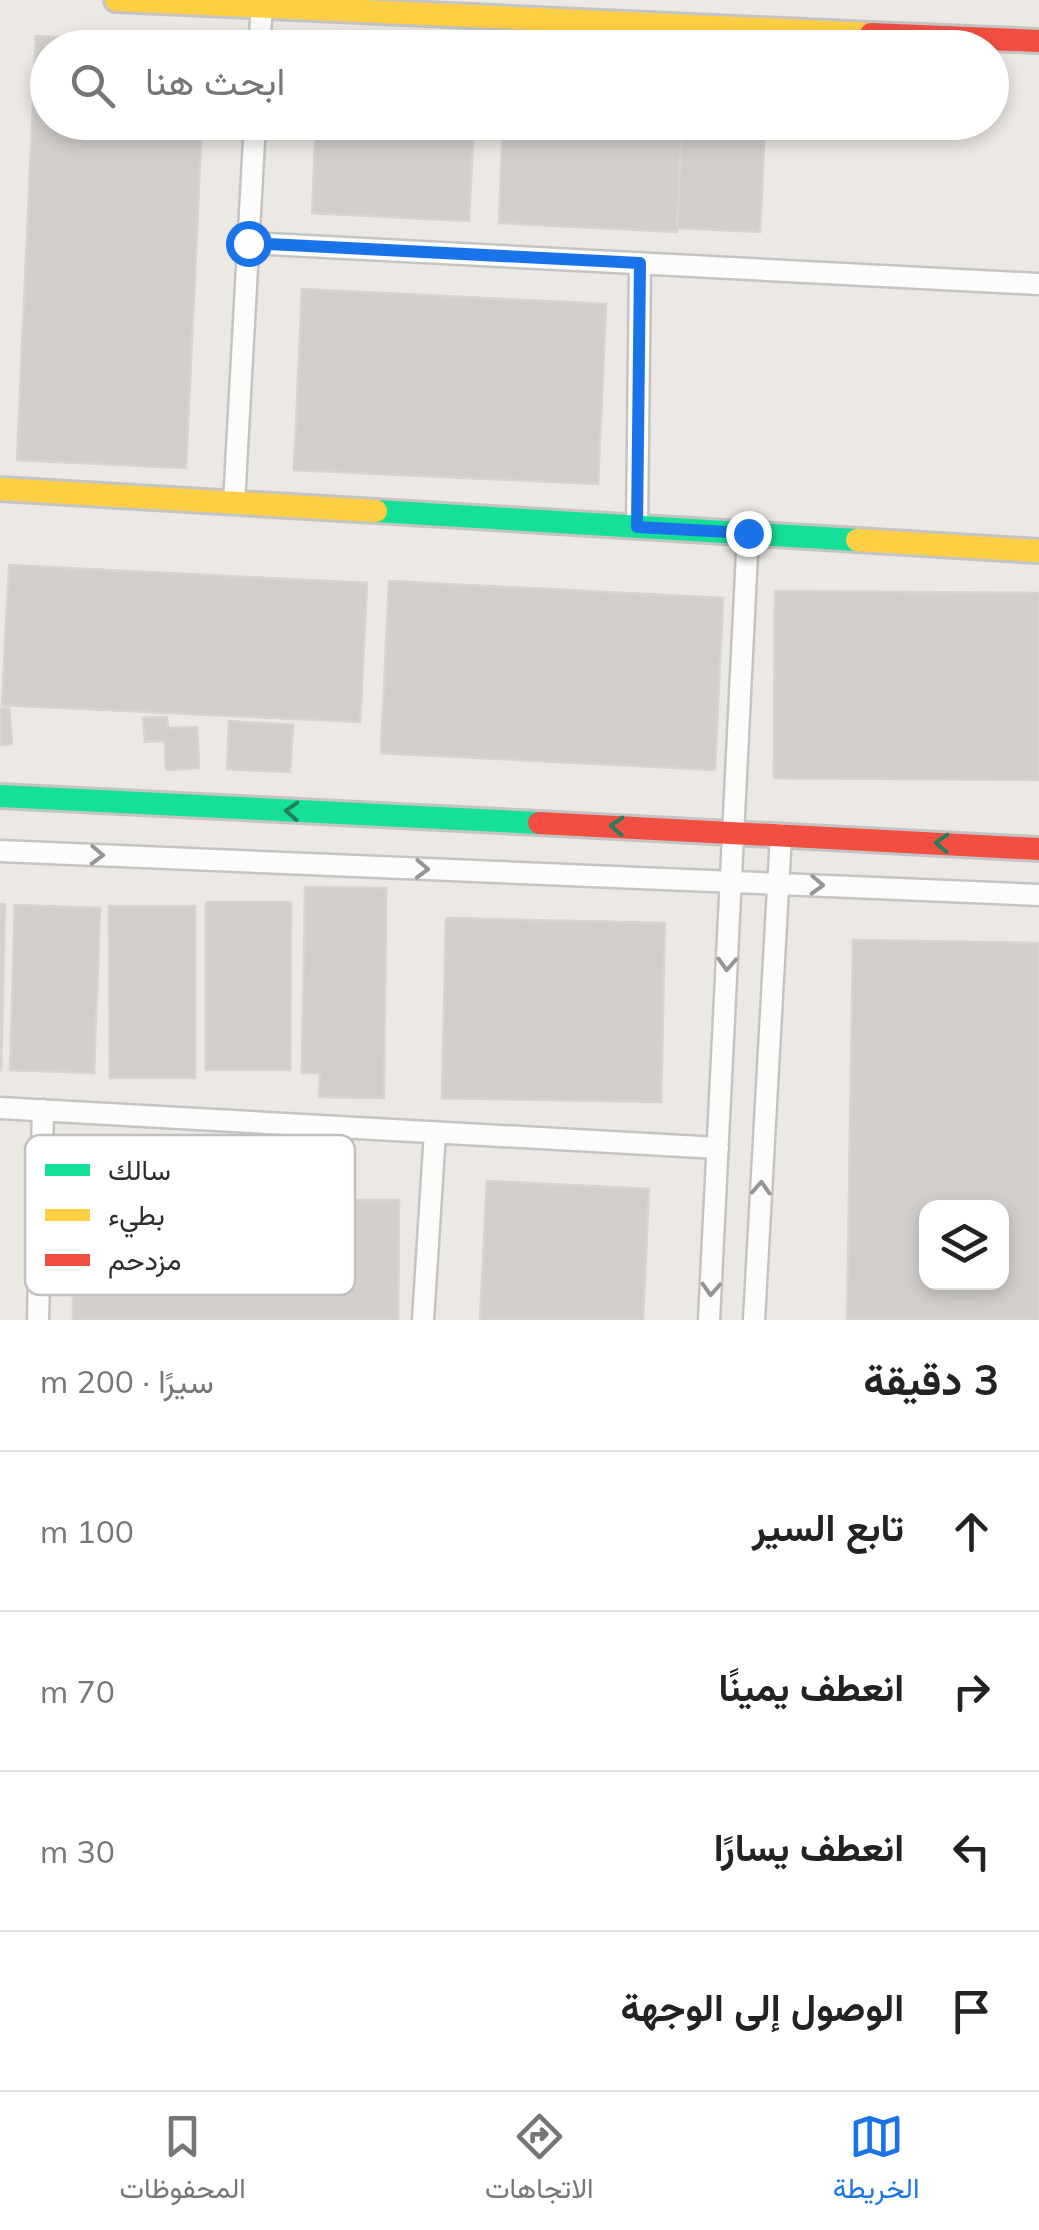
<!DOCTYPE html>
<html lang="ar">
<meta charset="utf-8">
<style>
body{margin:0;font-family:Mulish,Vazirmatn,sans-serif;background:#f2f2f2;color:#222;direction:rtl}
.controls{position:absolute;right:30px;bottom:30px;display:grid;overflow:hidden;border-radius:20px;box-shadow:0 5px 15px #0003}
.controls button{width:90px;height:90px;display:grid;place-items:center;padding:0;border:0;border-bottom:2px solid #e0e0e0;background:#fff;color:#222;font:50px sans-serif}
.stop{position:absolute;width:30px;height:30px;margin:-22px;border:8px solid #1a73e8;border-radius:50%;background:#fff}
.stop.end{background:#1a73e8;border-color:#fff;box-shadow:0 2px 10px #0008}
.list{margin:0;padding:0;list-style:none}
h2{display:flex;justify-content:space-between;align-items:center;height:130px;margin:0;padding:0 40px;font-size:42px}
h2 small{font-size:32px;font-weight:400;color:#767676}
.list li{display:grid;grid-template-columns:65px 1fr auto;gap:30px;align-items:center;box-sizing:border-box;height:160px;padding:0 40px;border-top:2px solid #e0e0e0}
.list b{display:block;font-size:38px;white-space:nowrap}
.list em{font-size:32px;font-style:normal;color:#767676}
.icon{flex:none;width:55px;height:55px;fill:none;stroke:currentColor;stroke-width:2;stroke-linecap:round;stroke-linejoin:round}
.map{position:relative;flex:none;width:1039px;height:1320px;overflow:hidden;direction:ltr}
.search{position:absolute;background:#fff;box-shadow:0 5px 15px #0003;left:30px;right:30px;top:30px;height:110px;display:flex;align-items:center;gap:25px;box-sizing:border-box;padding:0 35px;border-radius:55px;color:#767676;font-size:38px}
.sheet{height:770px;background:#fff}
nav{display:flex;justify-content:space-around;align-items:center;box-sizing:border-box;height:140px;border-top:2px solid #e0e0e0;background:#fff;font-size:28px;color:#767676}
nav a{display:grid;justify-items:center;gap:5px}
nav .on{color:#1a73e8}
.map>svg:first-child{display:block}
.building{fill:#d1cecb;stroke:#d7d4d0;stroke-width:2.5;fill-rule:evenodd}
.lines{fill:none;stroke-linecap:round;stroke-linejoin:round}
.street-casing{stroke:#c5c4c5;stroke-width:25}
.fast-casing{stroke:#c5c4c5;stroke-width:28}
.slow-casing{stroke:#c5c4c5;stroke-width:28}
.jam-casing{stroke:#c5c4c5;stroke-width:28}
.street{stroke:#fcfcfb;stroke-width:20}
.fast{stroke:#16e098;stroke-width:22}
.slow{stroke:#ffcf43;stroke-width:22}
.jam{stroke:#f24e42;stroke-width:22}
.oneway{stroke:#237e5e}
.oneway2{stroke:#959594}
.route{stroke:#1a73e8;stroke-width:12}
.key{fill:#fff;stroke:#c0c0c0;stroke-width:2.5}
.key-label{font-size:28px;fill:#2e2e2e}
</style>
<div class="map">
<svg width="1039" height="1320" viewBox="0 0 1039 1320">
<rect width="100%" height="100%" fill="#ece8e4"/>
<path class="building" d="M320,35l157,8v5h-158z
M36,36l170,8 -158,4v74h154l-16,346 -169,-8z
M316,122h158l-5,99 -157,-8z
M503,122h179l-5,110 -178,-9z
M682,122h83l-5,110 -83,-4z
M302,289l304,15 -8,180 -304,-14z
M9,565l358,18 -7,139 -358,-17z
M389,581l334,17 -8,172 -334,-17z
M775,591l264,2v187l-265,-2z
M9,708l3,36 -12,1v-36z
M167,717l1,11 29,-1 2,41 -33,2 -1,-29 -20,1 -2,-24z
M229,721l64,4 -3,47 -63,-3z
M305,887l81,1 -2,210 -65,-1 1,-24h-18z
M206,902h85l-1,168h-84z
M0,904h5l-4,166h-1z
M15,905l85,3 -6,165 -84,-3z
M109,906h86v172h-85z
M446,918l219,5 -4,179 -219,-4z
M853,940l186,3v377h-192zM926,1208h76v74h-76z
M73,1142h144v64h112v-6h70l-1,120h-325z
M487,1181l162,8 -6,131h-163z"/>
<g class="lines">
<g class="street-casing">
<path id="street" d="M259,48l3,-42
M248,243l791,41
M234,503l21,-381
M637,527l3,-264
M0,851l1039,44
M0,1108l718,40
M38,1320l5,-210
M423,1320l12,-188
M709,1320l39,-787
M754,1320l27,-486"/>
</g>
<g class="fast-casing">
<path id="fast" d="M376,511l481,29
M0,796l539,27"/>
</g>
<g class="slow-casing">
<path id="slow" d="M116,0l755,34
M0,489l376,22
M857,540l182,11"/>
</g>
<g class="jam-casing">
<path id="jam" d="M871,34l168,7
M539,823l500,26"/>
</g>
<use href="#street" class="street"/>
<use href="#fast" class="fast"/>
<use href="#slow" class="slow"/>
<use href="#jam" class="jam"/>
</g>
<defs><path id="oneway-chevron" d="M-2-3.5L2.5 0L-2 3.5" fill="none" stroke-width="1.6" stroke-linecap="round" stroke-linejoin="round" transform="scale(2.5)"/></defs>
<g class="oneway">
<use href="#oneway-chevron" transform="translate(292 811) rotate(-177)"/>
<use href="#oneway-chevron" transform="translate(617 826) rotate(-177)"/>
<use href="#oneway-chevron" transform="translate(942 843) rotate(-177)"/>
</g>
<g class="oneway2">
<use href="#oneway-chevron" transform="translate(97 855) rotate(2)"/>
<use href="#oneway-chevron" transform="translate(422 869) rotate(2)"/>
<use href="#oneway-chevron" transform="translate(817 885) rotate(2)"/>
<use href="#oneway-chevron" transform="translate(727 964) rotate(93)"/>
<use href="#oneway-chevron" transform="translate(761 1188) rotate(-87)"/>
<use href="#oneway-chevron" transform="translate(711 1289) rotate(93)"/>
</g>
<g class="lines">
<path class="route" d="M248,243l392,20 -3,264 111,6"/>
</g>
<rect x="25" y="1135" width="330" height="160" rx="15" class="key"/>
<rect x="45" y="1164" width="45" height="12" fill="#16e098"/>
<rect x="45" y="1209" width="45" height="12" fill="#ffcf43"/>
<rect x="45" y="1254" width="45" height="12" fill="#f24e42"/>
<g class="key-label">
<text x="108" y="1180">سالك</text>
<text x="108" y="1225">بطيء</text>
<text x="108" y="1270">مزدحم</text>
</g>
</svg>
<div class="controls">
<button><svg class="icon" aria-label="layers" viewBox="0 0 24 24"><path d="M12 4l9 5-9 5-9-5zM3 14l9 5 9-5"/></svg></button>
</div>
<div class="stop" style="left:248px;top:243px"></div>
<div class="stop end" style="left:748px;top:533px"></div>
<div class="search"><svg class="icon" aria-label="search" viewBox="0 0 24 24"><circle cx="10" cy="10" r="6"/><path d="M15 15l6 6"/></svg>ابحث هنا</div>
</div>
<section class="sheet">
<h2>3 دقيقة<small>سيرًا · 200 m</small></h2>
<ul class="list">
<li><svg class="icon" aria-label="ahead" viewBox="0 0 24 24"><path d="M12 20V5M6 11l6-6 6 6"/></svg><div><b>تابع السير</b></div><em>100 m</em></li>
<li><svg class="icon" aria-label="right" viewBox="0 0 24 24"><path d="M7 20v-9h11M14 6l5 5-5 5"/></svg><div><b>انعطف يمينًا</b></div><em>70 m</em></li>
<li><svg class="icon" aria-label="left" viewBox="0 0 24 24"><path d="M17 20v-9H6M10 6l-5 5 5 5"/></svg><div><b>انعطف يسارًا</b></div><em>30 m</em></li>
<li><svg class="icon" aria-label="arrive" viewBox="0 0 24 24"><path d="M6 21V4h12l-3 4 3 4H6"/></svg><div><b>الوصول إلى الوجهة</b></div></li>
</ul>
</section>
<nav>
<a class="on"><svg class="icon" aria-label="map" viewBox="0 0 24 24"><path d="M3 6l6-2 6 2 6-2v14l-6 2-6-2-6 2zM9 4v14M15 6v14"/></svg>الخريطة</a>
<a><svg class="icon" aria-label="directions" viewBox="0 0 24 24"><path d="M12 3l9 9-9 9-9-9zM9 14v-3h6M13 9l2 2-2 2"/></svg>الاتجاهات</a>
<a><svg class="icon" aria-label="saved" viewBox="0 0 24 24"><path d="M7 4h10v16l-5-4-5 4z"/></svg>المحفوظات</a>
</nav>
